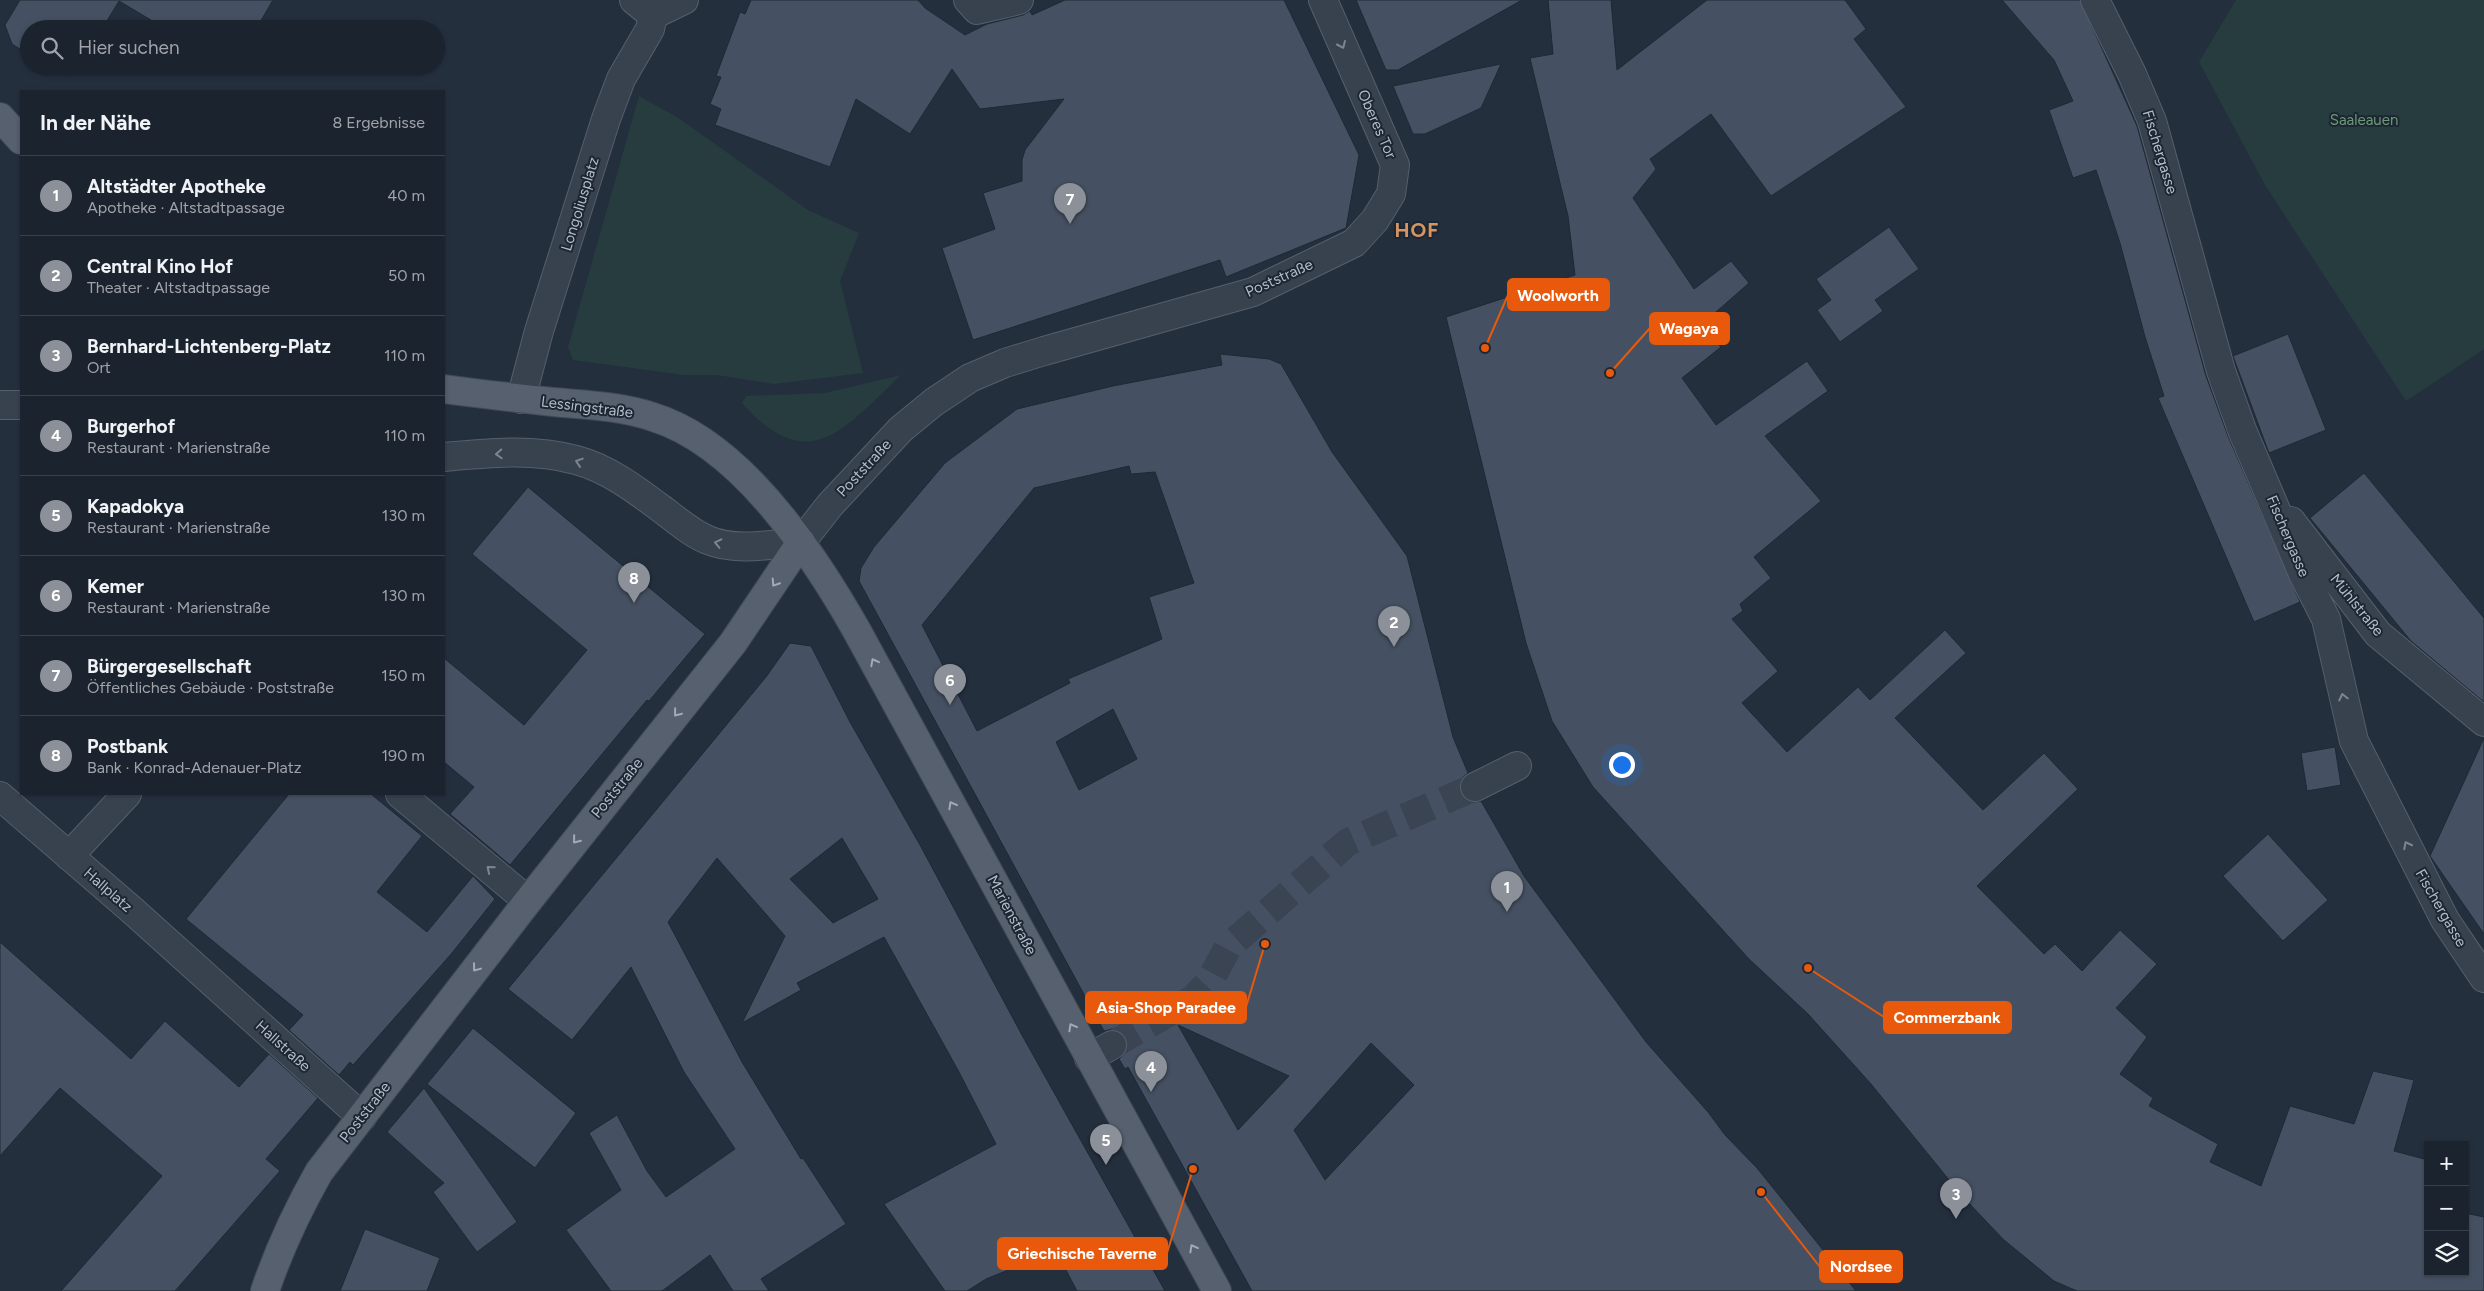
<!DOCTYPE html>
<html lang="de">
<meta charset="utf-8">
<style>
body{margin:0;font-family:Figtree,sans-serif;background:#242b36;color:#f1f3f6}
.controls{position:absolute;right:15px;bottom:15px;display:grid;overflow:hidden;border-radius:0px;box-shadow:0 1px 4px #0004}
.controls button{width:45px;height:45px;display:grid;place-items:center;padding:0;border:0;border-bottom:1px solid #39404a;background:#1b232e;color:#f1f3f6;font:25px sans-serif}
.you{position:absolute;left:1621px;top:764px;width:18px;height:18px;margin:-12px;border:4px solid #fff;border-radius:50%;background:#1a73e8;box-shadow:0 0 0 8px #1a73e833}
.badge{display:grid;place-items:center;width:32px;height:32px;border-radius:50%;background:#8c9099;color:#fff;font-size:16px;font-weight:700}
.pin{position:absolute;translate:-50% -41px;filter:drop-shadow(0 1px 2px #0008)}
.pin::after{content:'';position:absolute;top:26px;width:18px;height:15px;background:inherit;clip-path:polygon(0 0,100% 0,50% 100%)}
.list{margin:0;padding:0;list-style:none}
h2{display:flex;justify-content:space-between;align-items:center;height:65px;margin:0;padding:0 20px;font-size:21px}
h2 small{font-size:16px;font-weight:400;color:#a0a4aa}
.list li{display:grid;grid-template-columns:32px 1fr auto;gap:15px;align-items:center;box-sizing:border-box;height:80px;padding:0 20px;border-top:1px solid #39404a}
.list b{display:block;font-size:19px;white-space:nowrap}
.list p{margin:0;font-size:16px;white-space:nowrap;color:#a0a4aa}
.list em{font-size:16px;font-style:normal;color:#a0a4aa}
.icon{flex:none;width:28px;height:28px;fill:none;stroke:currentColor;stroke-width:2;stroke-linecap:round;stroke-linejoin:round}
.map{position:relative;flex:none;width:2484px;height:1291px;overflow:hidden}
.search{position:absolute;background:#1b232e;box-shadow:0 1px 4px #0004;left:20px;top:20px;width:425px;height:55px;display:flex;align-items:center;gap:12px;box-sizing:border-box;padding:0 18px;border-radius:28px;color:#a0a4aa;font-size:19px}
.panel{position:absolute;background:#1b232e;box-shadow:0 1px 4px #0004;left:20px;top:90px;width:425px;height:705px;border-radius:0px}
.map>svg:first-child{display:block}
.green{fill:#263c3f}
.building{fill:#455162;stroke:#1f2835;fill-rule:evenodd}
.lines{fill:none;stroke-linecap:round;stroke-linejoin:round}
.pedestrian-tunnel{stroke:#3a4453;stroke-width:28;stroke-dasharray:28 14;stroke-linecap:butt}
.pedestrian-casing{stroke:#565f6c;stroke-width:30}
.minor-casing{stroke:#565f6c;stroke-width:30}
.tertiary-casing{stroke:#565f6c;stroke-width:30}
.primary-casing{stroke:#414a57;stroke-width:30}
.pedestrian{stroke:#38414e;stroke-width:28}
.minor{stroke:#38414e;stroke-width:28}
.tertiary{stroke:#38414e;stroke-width:28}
.primary{stroke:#56606e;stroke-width:28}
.oneway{stroke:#7c8592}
.oneway2{stroke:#a1aab7}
.labels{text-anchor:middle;stroke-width:4;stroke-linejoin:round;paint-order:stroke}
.park-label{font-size:15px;fill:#6b9a76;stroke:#1d2633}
.street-label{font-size:15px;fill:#b4bcc9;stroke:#1d2633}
.district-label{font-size:20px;font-weight:bold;letter-spacing:1px;fill:#d59563;stroke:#1d2633}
.leader{fill:none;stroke:#e8590c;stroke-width:2}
.callout-dot{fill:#e8590c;stroke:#1d2633;stroke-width:2}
.callout{fill:#e8590c;stroke:#e8590c;stroke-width:2}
.callout-label{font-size:16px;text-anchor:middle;font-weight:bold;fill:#fff}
</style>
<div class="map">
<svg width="2484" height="1291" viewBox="0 0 2484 1291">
<rect width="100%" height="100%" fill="#242f3e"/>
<path class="green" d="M2236,0h248v349l-78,52 -141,-216 -66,-123z
M639,96l38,21 131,93 51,23 -19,48 23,92 -89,11 -57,-9h-33l-111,-15 -5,-13z
M901,375c-56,53 -92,104 -159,28l4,-7 79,-3z"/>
<path class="building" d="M20,0h253l-17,29h-90l-47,-28 -17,28h-73v26l-17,-11 -7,-19z
M751,0h167l7,8 40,27 22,-11 36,-9 7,-4 2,4 33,-15h219l75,155 -13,73 -120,49 -6,-17 -247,80 -31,-92 53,-19 -12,-36 39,-12v-21l3,-10 39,-51 -84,10 -28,-40 -42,65 -54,-35 -26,68 -115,-42 6,-16 -11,-5 11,-27 -5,-1 24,-64 5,2z
M1356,0h166l-124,70h-12z
M1548,0h63l6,70 90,-70h138l21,29 -12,10 52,68 -135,89 -60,-82 -61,45 6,10 -23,29 61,91 37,-28 18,22 -49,43 21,21 -39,31 34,47 91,-64 21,30 -63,45 56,65 -67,56 17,21 -31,26 3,7 -11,8 46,52 -36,32 45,49 71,-65 12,13 75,-70 21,23 -71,65 88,92 61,-57 34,36 -101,97 67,68 11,-10 27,27 38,-41 37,34 -41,44 31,29 -27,37 33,24 -4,8 69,38 -8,18 51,24 29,-80 64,18 19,-53 41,9 -20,71 34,9v112h37v-59l19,4v74h-407l-23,-10 -50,-41 -41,-43 -92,-113 -63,-70 -59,-55 -156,-172 -41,-66 -26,-78 -80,-326 129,-42 -7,-59 -38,-158 23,-4z
M2002,0h78l57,126 69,250 22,60 72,166 -46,20 -96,-224 6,-2 -19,-59 -25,-94 -24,-73 -23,8 -24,-68 24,-9 -19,-41z
M1501,64l-20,44 -56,26h-12l-20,-48z
M48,66h31l-6,9h-11z
M1889,227l30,42 -44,31 8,11 -43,31 -23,-32 14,-10 -15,-21z
M2288,334l38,96 -57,23 -36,-97z
M1220,354l49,5 12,5 51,88 75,104 46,181 15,36 -6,5 -2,8 1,8 6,6 7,2 7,-1 43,75 122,166 62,70 17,23 32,33 99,123h-604l-124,-224 -3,2 -6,-10 7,-7 2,-7 -2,-7 -7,-7 -7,-2 -8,2 -245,-450 2,-13 13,-21 71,-84 72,-54 96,-23 109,-21zM1129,466l2,8 24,-2 39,111 -45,14 13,42 -94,40 2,4 -93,48 -55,-106 112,-137zM1113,709l24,50 -58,31 -23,-48zM1178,1025l111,51 -51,54zM1371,1043l43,42 -89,95 -31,-50z
M2364,473l120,145v84l-73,-61 -101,-123z
M528,487l177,147 -56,67 -2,-1 -137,165 -60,-51 24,-27 -30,-25v-104l80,67 63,-75 -115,-96z
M790,643l21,3 39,76 70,123 103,192 142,254h-88l-21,-40 -70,28 -19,12h-22l-61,-87 112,-60 -37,-72 -75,-135 -87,46 4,7 -59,33 43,-87 -68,-78 -49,64 74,140 59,97 2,-1 43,66 -85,55 8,12h-36l-23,-36 -48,36h-51l-45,-61 55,-40 -32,-57 28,-18 30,56 19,26 69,-48 -51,-77 -53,-105 -59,73 -64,-51 258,-312zM842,838l36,61 -45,24 -43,-44z
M2484,738v196l-54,-78z
M2335,747l6,38 -34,6 -6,-38z
M289,794h82l51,42 -45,56 50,40 46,-56 22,23 -43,54 -99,112 -3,-3 -11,13 -50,-45 14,-15 -117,-96z
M2268,834l60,66 -45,41 -60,-65z
M0,942l131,117 34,-38 74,66 30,-33 49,44 -52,61 14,12 -105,120h-114l101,-115 -102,-88 -60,68z
M473,1028l103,85 -41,55 -108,-84z
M424,1088l93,134 -40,30 -44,-60 11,-9 -57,-51z
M365,1229l75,29 -13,33h-87z"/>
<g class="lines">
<path class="pedestrian-tunnel" d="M1112,1045l81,-46 17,-18 18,-34 120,-105 127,-55"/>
<g class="pedestrian-casing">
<path id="pedestrian" d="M968,0l9,10 42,-10
M651,16l33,-16
M1475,787l42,-21
M1089,1058l23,-13"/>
</g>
<g class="minor-casing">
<path id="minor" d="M2095,0l37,74 20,47 69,250 21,59 61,144 23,45 28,122 91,179 39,58
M521,399l18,-68 67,-212 15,-40 29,-50 2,-9 -2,-7 -16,-13
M2291,521l87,113 106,88
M801,542l29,-37 71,-76 33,-27 36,-24 35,-15 39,-12 209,-59 101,-49 21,-23 16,-26 4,-29 -72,-165
M400,794l128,107
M0,796l133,115 229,206
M69,856l58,-62"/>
</g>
<g class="tertiary-casing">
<path id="tertiary" d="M0,405h21
M444,457c43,-4 89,-9 132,3 34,9 63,32 91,53 13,10 26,21 41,27 28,12 64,4 93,2"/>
</g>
<g class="primary-casing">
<path id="primary" d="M0,117l21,23
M444,389c36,5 72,9 109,13 33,3 68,4 100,15 88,27 161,138 204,214l360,660
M265,1291c14,-42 32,-80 54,-119l209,-271 205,-258 68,-101"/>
</g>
<use href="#pedestrian" class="pedestrian"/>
<use href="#minor" class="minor"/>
<use href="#tertiary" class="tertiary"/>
<use href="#primary" class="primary"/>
</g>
<defs><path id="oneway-chevron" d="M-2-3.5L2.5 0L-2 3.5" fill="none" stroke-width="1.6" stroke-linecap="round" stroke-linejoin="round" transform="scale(1.25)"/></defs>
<g class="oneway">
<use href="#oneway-chevron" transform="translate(1342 45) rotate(66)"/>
<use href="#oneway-chevron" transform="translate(499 454) rotate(177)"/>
<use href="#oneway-chevron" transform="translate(579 462) rotate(-162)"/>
<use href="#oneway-chevron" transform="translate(718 543) rotate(-167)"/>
<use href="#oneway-chevron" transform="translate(2343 697) rotate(-103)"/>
<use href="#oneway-chevron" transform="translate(2407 845) rotate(-117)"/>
<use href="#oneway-chevron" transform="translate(490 869) rotate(-140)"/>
</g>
<g class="oneway2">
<use href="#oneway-chevron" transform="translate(775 583) rotate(123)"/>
<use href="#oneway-chevron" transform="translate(874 662) rotate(-118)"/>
<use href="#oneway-chevron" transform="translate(677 713) rotate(129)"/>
<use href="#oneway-chevron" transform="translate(952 805) rotate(-119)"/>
<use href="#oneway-chevron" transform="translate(576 840) rotate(129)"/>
<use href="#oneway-chevron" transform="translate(476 968) rotate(127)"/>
<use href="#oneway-chevron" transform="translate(1072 1027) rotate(-119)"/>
<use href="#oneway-chevron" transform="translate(1193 1248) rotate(-119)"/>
</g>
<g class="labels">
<g class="park-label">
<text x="2364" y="125">Saaleauen</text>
</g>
<g class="street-label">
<text transform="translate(1377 124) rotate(66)" y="5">Oberes Tor</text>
<text transform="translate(2160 152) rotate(73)" y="5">Fischergasse</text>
<text transform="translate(580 204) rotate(-73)" y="5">Longoliusplatz</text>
<text transform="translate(1279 278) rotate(-24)" y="5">Poststraße</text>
<text transform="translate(587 407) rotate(7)" y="5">Lessingstraße</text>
<text transform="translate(864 468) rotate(-47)" y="5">Poststraße</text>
<text transform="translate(2288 536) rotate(67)" y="5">Fischergasse</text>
<text transform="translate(2357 605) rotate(51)" y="5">Mühlstraße</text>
<text transform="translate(617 788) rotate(-51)" y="5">Poststraße</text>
<text transform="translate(108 890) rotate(41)" y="5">Hallplatz</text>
<text transform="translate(2441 908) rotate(60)" y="5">Fischergasse</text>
<text transform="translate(1012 915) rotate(62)" y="5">Marienstraße</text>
<text transform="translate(283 1046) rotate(42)" y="5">Hallstraße</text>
<text transform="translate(365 1112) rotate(-52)" y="5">Poststraße</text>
</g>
<g class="district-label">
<text x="1417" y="237">HOF</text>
</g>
</g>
<path class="leader" d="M1485 348L1508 295M1610 373L1650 328M1265 944L1246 1007M1808 968L1884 1017M1193 1169L1167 1253M1761 1192L1820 1267"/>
<g class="callout-dot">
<circle cx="1485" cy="348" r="5"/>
<circle cx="1610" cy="373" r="5"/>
<circle cx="1265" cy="944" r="5"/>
<circle cx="1808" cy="968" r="5"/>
<circle cx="1193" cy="1169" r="5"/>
<circle cx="1761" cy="1192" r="5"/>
</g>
<g class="callout">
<rect x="1508" y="279" width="101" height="31" rx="5"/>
<rect x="1650" y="313" width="79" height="31" rx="5"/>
<rect x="1086" y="992" width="160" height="31" rx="5"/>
<rect x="1884" y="1002" width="127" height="31" rx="5"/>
<rect x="998" y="1238" width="169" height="31" rx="5"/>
<rect x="1820" y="1251" width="82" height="31" rx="5"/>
</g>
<g class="callout-label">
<text x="1558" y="301">Woolworth</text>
<text x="1689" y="334">Wagaya</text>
<text x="1166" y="1013">Asia-Shop Paradee</text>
<text x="1947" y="1023">Commerzbank</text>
<text x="1082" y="1259">Griechische Taverne</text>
<text x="1861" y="1272">Nordsee</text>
</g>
</svg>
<div class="controls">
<button>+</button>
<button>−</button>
<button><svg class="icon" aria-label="layers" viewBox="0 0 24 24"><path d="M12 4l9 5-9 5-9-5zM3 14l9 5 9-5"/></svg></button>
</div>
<div class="you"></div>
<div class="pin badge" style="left:1507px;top:912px">1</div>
<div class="pin badge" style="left:1394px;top:647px">2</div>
<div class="pin badge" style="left:1956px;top:1219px">3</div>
<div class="pin badge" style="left:1151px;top:1092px">4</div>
<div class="pin badge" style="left:1106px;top:1165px">5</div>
<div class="pin badge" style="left:950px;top:705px">6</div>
<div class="pin badge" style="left:1070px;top:224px">7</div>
<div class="pin badge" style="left:634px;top:603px">8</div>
<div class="search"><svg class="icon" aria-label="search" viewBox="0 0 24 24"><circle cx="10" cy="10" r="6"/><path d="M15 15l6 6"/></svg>Hier suchen</div>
<section class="panel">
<h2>In der Nähe<small>8 Ergebnisse</small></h2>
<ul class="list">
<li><span class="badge">1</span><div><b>Altstädter Apotheke</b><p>Apotheke · Altstadtpassage</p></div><em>40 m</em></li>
<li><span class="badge">2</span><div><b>Central Kino Hof</b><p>Theater · Altstadtpassage</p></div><em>50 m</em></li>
<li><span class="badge">3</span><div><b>Bernhard-Lichtenberg-Platz</b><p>Ort</p></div><em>110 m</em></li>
<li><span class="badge">4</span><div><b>Burgerhof</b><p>Restaurant · Marienstraße</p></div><em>110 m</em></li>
<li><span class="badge">5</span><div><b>Kapadokya</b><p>Restaurant · Marienstraße</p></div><em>130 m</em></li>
<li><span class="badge">6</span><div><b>Kemer</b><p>Restaurant · Marienstraße</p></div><em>130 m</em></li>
<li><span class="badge">7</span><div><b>Bürgergesellschaft</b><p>Öffentliches Gebäude · Poststraße</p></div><em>150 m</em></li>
<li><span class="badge">8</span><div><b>Postbank</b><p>Bank · Konrad-Adenauer-Platz</p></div><em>190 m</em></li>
</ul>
</section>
</div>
